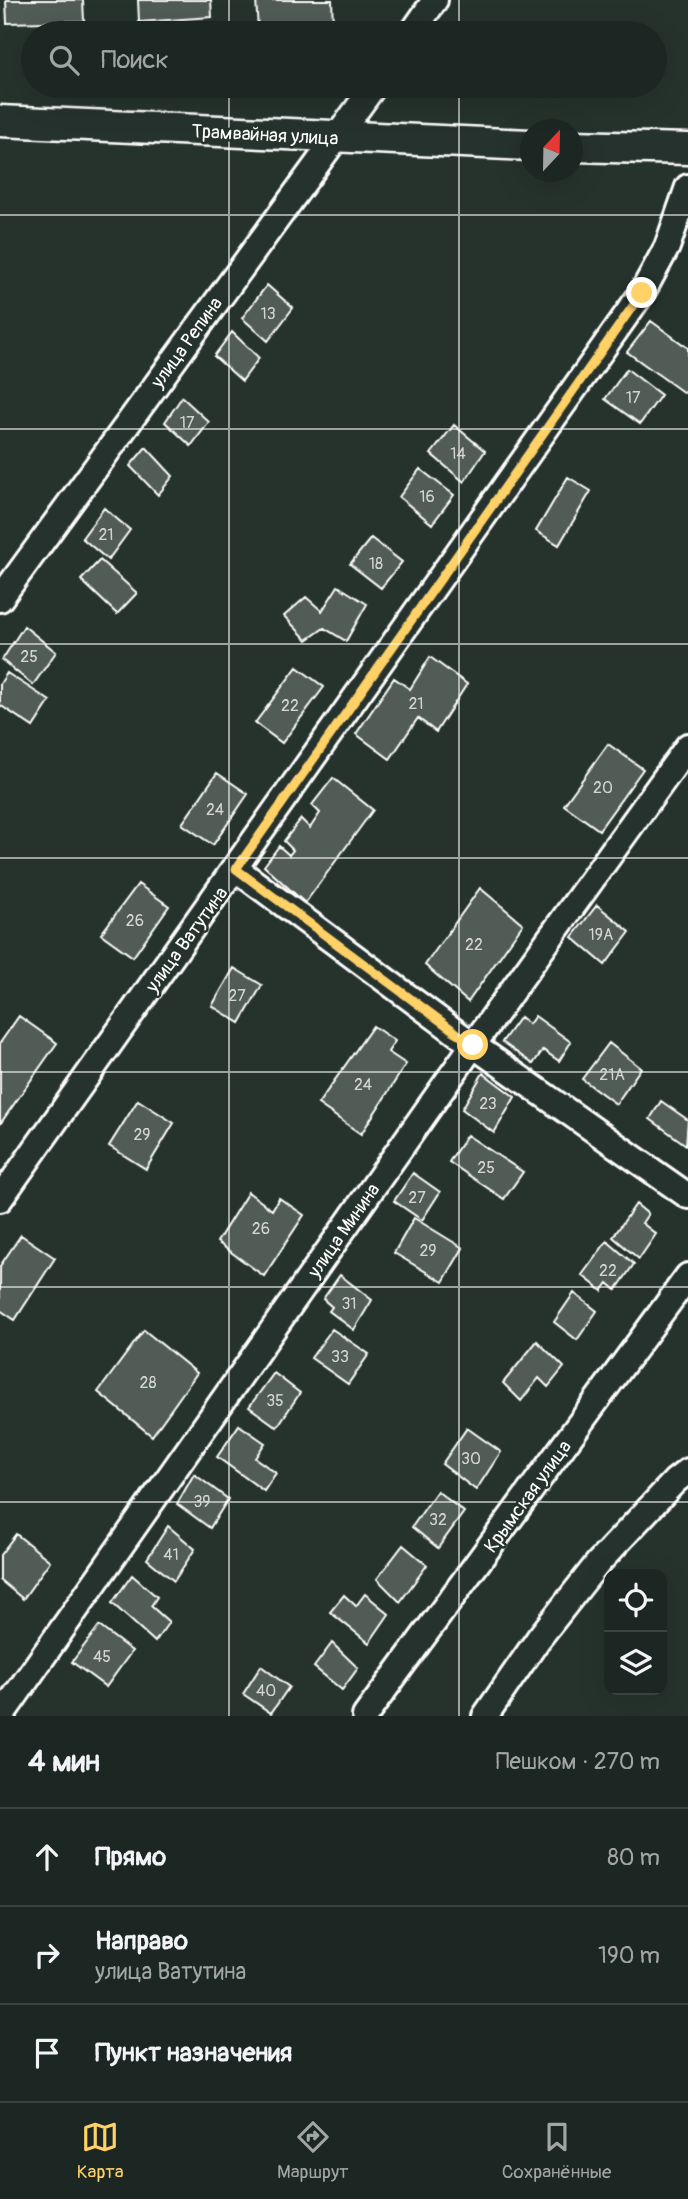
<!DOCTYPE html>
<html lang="ru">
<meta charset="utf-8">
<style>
body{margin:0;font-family:Pangolin,sans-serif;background:#252e2a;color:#f1f3f6}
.controls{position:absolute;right:21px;bottom:21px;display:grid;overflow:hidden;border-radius:14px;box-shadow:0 7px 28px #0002}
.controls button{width:63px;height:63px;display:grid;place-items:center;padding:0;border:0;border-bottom:2px solid #3a4340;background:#1c2622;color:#f1f3f6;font:35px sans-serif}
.compass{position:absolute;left:520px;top:119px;width:63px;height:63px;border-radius:50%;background:#1c2622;box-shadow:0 7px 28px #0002;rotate:22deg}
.stop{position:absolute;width:21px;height:21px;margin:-16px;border:5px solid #ffd166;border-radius:50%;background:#fff}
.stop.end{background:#ffd166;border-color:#fff;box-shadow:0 2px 7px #0008}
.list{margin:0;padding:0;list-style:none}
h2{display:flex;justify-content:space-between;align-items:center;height:91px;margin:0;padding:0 28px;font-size:30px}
h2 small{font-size:23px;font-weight:400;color:#a0a5a5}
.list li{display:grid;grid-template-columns:46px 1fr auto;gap:21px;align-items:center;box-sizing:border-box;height:98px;padding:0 28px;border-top:2px solid #3a4340}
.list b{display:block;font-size:26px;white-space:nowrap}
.list p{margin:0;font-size:23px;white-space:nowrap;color:#a0a5a5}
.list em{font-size:23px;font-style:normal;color:#a0a5a5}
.icon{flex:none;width:38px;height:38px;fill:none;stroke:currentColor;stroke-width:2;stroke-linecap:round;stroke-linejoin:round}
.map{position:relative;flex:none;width:688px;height:1716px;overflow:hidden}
.search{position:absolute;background:#1c2622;box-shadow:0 7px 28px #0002;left:21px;right:21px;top:21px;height:77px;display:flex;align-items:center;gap:18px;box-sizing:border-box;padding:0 24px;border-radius:38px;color:#a0a5a5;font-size:26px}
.sheet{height:385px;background:#1c2622}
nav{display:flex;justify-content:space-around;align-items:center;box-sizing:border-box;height:98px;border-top:2px solid #3a4340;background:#1c2622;font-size:19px;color:#a0a5a5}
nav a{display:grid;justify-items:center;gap:4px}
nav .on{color:#ffd166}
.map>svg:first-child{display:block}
.building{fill:#515c57;stroke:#fff;stroke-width:2}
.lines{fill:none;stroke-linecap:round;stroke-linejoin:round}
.minor-casing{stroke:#fff;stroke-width:30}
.tertiary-casing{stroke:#fff;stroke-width:35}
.minor{stroke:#26332d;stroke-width:24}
.tertiary{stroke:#26332d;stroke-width:30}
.route{stroke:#ffd166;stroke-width:9}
.grid{fill:none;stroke:#fff;stroke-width:2;stroke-opacity:0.55}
.labels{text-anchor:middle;stroke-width:5;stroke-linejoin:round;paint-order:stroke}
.number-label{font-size:16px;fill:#d4d6d5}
.street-label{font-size:19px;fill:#fff;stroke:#26332d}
</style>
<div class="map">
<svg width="688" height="1716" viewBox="0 0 688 1716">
<rect width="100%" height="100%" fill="#26332d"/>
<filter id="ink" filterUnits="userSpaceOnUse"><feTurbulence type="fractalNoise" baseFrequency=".0143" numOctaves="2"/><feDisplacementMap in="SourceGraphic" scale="14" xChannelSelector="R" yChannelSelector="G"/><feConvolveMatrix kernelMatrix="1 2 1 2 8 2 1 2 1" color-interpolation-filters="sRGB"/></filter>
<g filter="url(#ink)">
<path class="building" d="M6,0h77l1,21 -77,2z
M138,0h73l1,17 -73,5z
M256,0h76l1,25 -75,4z
M267,285l26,23 -25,33 -26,-23z
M651,321l37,27v40l-4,5 -57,-41z
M232,332l27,26 -17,23 -28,-25z
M627,369l34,26 -21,29 -35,-25z
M182,397l27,25 -18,24 -26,-24z
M454,425l31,26 -21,31 -33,-28z
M146,447l27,29 -15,19 -28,-29z
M420,469l34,26 -22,29 -33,-27z
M568,477l23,14 -32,54 -23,-14z
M104,508l26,22 -22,30 -26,-22z
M371,538l31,24 -21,26 -31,-24z
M100,560l37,33 -20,21 -36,-34z
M338,586l29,18 -21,37 -22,-13 -17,12 -23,-24 22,-19 16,14z
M24,626l32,26 -23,33 -31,-25z
M430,657l37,27 -31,48 -18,-14 -28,41 -34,-25 38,-56 16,11z
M297,667l27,20 -42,56 -27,-20z
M7,673l43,28 -17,26 -33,-22v-21z
M608,744l35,25 -44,61 -35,-25z
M217,773l31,21 -35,51 -31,-21z
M333,778l40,32 -68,93 -41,-37 15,-20 10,9 4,-5 -9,-9 17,-22 9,9 10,-15 -8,-8z
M138,884l31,22 -36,51 -32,-23z
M480,888l43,36 -55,78 -43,-37z
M597,905l33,27 -25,33 -33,-28z
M234,968l28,17 -22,38 -28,-17z
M19,1016l38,27 -57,81v-81z
M535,1016l36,26 -12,19 -16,-11 -10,14 -31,-22 18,-25 9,7z
M373,1026l22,15 -7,11 18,12 -45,70 -43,-30z
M609,1043l32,25 -25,36 -34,-25z
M483,1073l32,24 -21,36 -32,-24z
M138,1100l36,23 -28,46 -37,-23z
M661,1101l27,19 -2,25 -36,-26z
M467,1135l56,37 -19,27 -55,-37z
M413,1173l27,19 -18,28 -28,-19z
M248,1192l24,18 7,-12 25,17 -40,61 -47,-34z
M636,1204l12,10 -6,9 14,11 -17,25 -26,-22z
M414,1218l49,30 -20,34 -49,-29z
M21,1235l34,23 -40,62 -15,-10v-44z
M607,1241l27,23 -18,26 -8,-7 -6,8 -20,-16z
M340,1275l32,25 -18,30 -25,-19 3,-4 -9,-8z
M574,1293l23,18 -20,29 -23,-18z
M332,1329l37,25 -21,30 -37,-26z
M144,1330l53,43 -45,63 -54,-44z
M537,1341l27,26 -16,20 -9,-9 -18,23 -18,-18z
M274,1373l26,20 -23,34 -28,-20z
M239,1425l26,18 -10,15 21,15 -12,18 -47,-34z
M467,1428l34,24 -25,38 -34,-26z
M194,1474l34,25 -18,29 -33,-24z
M437,1491l27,21 -26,36 -26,-21z
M168,1526l27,23 -21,32 -27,-22z
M16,1534l34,27 -27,38 -23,-19v-25z
M403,1545l24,20 -27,37 -23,-23z
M132,1575l25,22 -6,9 18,16 -14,20 -43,-39z
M365,1594l24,20 -20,29 -39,-31 14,-17 12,11z
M99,1626l33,25 -26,36 -34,-25z
M332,1643l26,25 -16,22 -28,-23z
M261,1666l28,21 -18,26 -28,-19z"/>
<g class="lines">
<g class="minor-casing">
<path id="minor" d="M412,33l23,-33
M0,599l374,-513
M236,869l237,176 215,151
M0,1199l642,-906 25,-46 21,-60
M1,1716l472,-671 215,-299
M365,1716l323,-440
M485,1716l54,-78 59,-75 77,-82 13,-10"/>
</g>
<g class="tertiary-casing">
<path id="tertiary" d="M0,121l530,24
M572,146l116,3"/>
</g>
<use href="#minor" class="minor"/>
<use href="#tertiary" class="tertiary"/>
</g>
</g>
<g class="lines" filter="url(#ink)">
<path class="route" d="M473,1045l-237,-176 406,-576"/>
</g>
<path class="grid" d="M229,0v33M459,0v33M229,86v1630M459,86v1630M0,215h688M0,429h688M0,644h688M0,858h688M0,1072h688M0,1287h688M0,1502h688"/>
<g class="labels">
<g class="number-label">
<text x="268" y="319">13</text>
<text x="633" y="403">17</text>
<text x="187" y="428">17</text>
<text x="458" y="459">14</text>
<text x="427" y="502">16</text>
<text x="106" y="540">21</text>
<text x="376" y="569">18</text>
<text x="29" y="662">25</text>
<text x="416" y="709">21</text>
<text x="290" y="711">22</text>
<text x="603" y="793">20</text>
<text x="215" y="815">24</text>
<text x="135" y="926">26</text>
<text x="601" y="940">19А</text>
<text x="474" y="950">22</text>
<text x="237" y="1001">27</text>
<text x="612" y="1080">21А</text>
<text x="363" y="1090">24</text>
<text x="488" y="1109">23</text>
<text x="142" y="1140">29</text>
<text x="486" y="1173">25</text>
<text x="417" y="1203">27</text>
<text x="261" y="1234">26</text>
<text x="428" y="1256">29</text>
<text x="608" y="1276">22</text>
<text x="349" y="1309">31</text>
<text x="340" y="1362">33</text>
<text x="148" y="1388">28</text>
<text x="275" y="1406">35</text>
<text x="471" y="1464">30</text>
<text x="202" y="1507">39</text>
<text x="438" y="1525">32</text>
<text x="171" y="1560">41</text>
<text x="102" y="1662">45</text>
<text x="266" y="1696">40</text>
</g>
<g class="street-label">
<text transform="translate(265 134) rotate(3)" y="7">Трамвайная улица</text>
<text transform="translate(186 342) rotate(-54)" y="7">улица Репина</text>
<text transform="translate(186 939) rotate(-54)" y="7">улица Ватутина</text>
<text transform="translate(343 1230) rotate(-55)" y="7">улица Минина</text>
<text transform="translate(527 1496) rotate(-54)" y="7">Крымская улица</text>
</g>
</g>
</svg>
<div class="controls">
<button><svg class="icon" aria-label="locate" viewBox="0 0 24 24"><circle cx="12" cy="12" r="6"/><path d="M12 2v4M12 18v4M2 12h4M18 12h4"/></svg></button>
<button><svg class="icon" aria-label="layers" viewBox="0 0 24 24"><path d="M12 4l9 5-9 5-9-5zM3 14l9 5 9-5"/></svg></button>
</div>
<svg class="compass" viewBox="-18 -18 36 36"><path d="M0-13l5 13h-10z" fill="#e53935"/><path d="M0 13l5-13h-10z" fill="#a0a5a5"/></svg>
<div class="stop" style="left:473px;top:1045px"></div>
<div class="stop end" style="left:642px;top:293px"></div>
<div class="search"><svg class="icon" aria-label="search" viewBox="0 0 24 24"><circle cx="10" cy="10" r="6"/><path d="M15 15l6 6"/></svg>Поиск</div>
</div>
<section class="sheet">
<h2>4 мин<small>Пешком · 270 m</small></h2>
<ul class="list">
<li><svg class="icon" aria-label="ahead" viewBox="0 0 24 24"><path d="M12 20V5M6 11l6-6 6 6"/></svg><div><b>Прямо</b></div><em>80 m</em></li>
<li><svg class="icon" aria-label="right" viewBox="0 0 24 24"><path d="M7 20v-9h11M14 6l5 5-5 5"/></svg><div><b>Направо</b><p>улица Ватутина</p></div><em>190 m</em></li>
<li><svg class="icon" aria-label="arrive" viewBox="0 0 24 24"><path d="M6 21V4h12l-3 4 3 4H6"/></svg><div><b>Пункт назначения</b></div></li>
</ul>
</section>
<nav>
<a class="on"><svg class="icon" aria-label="map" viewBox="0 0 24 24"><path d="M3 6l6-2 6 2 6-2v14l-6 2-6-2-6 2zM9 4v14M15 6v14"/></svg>Карта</a>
<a><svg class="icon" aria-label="directions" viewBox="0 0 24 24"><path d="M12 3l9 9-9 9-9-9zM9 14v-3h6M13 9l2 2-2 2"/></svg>Маршрут</a>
<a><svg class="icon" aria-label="saved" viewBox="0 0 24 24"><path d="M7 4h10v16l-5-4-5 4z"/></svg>Сохранённые</a>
</nav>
